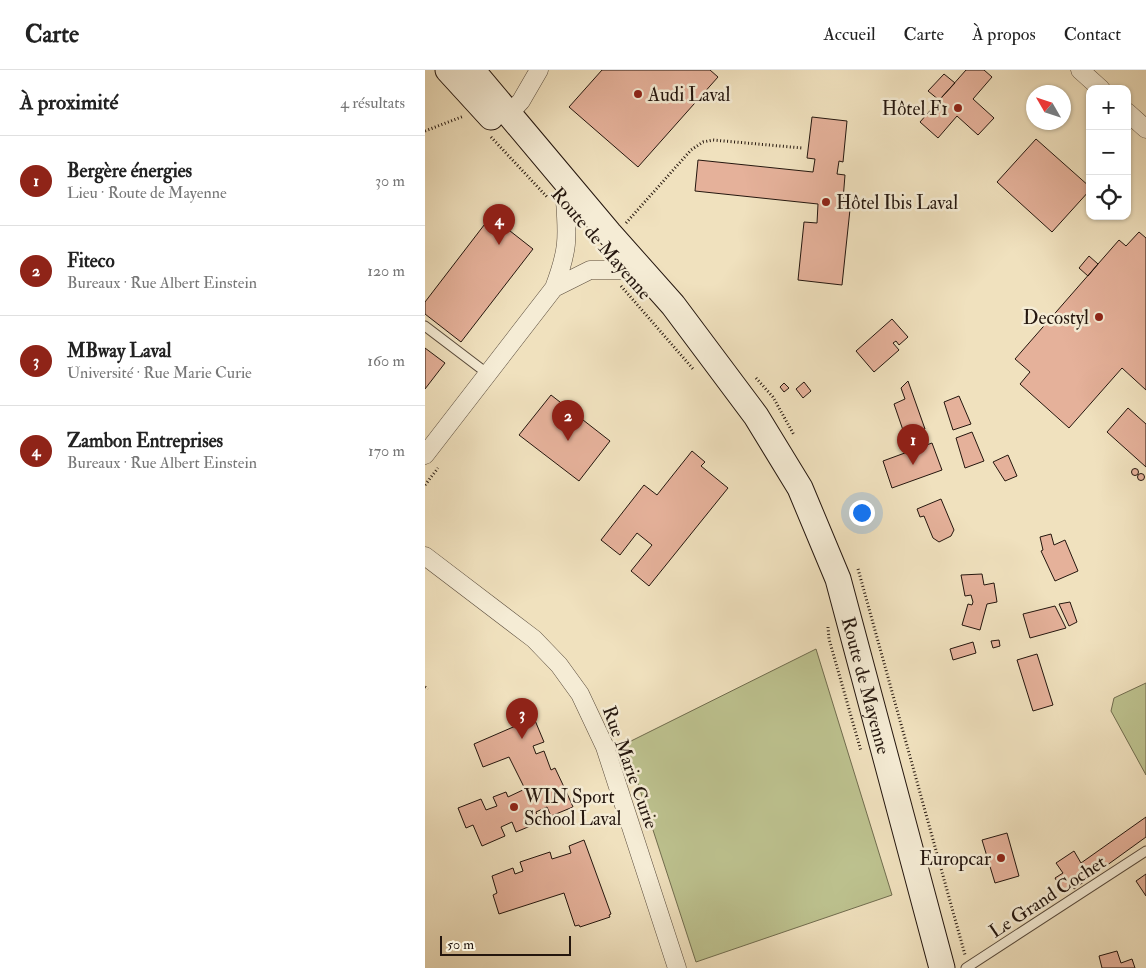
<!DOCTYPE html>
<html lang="fr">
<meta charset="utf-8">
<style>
body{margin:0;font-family:"IM FELL Double Pica",serif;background:#f2f2f2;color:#222}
.controls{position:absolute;right:15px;top:15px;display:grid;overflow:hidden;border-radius:10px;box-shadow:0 1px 4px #0004}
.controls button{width:45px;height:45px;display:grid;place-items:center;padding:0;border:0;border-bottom:1px solid #e0e0e0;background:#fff;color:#222;font:25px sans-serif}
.compass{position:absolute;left:601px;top:15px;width:45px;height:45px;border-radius:50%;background:#fff;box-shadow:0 1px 4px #0004;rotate:309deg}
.scale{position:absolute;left:15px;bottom:12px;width:131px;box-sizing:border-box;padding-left:5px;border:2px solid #24160e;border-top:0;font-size:14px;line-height:18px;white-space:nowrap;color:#24160e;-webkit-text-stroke:4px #f5ecd5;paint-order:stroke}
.you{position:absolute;left:436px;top:442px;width:18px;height:18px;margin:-12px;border:4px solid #fff;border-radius:50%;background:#1a73e8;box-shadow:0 0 0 8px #1a73e833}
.badge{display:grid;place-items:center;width:32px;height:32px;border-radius:50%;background:#8f2418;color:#fff;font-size:16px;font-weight:700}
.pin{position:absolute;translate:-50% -41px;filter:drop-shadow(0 1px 2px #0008)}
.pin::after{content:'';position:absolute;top:26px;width:18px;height:15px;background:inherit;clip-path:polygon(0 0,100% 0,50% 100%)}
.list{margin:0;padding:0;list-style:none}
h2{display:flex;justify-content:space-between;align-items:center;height:65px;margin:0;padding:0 20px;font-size:21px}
h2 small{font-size:16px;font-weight:400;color:#767676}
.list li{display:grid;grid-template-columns:32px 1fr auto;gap:15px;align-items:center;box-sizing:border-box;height:90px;padding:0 20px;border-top:1px solid #e0e0e0}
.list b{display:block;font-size:19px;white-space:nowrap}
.list p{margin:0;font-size:16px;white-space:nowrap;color:#767676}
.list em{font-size:16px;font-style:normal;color:#767676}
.icon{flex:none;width:28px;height:28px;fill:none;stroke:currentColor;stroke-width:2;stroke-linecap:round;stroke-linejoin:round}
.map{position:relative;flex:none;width:721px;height:898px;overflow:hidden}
header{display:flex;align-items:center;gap:30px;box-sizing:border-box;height:70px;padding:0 25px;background:#fff;border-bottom:1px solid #e0e0e0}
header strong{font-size:24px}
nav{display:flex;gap:28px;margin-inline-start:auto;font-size:18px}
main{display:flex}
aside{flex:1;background:#fff}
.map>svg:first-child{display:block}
.green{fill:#bdc28f;stroke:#706c4e}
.building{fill:#e5b19a;stroke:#24160e}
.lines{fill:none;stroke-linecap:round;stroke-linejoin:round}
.lane-casing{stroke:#57493a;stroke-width:11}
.street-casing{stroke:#57493a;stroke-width:19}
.secondary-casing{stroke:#24160e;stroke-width:27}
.path{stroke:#24160e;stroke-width:3;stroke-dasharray:1 2.5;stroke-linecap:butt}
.lane{stroke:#f5ecd5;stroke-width:9}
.street{stroke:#f5ecd5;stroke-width:18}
.secondary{stroke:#f5ecd5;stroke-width:25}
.poi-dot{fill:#8f2418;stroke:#f5ecd5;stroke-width:2}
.labels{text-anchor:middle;stroke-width:5;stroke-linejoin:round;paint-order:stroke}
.poi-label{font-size:19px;fill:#24160e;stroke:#f5ecd5;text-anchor:start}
.street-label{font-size:19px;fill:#24160e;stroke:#f5ecd5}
</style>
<header>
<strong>Carte</strong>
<nav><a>Accueil</a><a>Carte</a><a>À propos</a><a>Contact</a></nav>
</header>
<main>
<aside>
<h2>À proximité<small>4 résultats</small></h2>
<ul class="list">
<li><span class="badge">1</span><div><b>Bergère énergies</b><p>Lieu · Route de Mayenne</p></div><em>30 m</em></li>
<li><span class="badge">2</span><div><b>Fiteco</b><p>Bureaux · Rue Albert Einstein</p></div><em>120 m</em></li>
<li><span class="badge">3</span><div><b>MBway Laval</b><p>Université · Rue Marie Curie</p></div><em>160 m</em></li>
<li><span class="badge">4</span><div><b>Zambon Entreprises</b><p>Bureaux · Rue Albert Einstein</p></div><em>170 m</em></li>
</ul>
</aside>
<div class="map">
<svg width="721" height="898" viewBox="0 0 721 898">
<rect width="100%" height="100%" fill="#f0e1be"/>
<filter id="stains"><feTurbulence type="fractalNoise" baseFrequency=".004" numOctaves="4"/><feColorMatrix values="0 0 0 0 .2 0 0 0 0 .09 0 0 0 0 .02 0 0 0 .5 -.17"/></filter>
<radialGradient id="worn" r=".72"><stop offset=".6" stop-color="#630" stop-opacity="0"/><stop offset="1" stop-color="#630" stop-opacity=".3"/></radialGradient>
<path class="green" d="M391,579l76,246 -196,67 -71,-218z
M721,613v92l-35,-64 3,-13z"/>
<path class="building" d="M177,0h108l8,7 -80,90 -69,-60z
M541,0h18l8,7 -19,22 21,19 -16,17 -21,-19 -19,22 -18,-16z
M519,4l11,9 -16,17 -11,-9z
M387,47l35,4 -4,41 -4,-1 -2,13 8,1 -2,25h8l-9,85 -44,-5 6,-58 13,1 1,-19 -123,-13 3,-31 115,12 2,-13 -8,-1z
M611,69l54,48v3l-38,42 -55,-50z
M426,130l5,1 -1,9h-6z
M66,146l42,33 -72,93 -36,-28v-12z
M714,162l7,6v152l-24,-22 -53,60 -49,-44 10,-12 -15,-13 104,-119 7,6z
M664,186l9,8 -10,12 -9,-8z
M467,249l16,18 -9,8 -3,-4 -3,2 6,7 -25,22 -18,-21z
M0,278l20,15 -20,26z
M483,311l17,48 -20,7 -11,-32 11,-5 -4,-11z
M379,312l7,9 -8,7 -7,-9z
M359,313l5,5 -5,4 -4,-5z
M126,325l59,46 -31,40 -60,-46z
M534,326l12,28 -18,6 -9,-28z
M703,338l18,16v43l-39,-35z
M547,362l12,29 -19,7 -9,-30z
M507,373l10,27 -50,18 -9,-27z
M267,381l13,11 -4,4 27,22 -79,98 -18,-15 21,-26 -15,-12 -17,22 -19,-15 43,-55 13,10z
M583,385l9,21 -12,5 -12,-19z
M706.5 402a3.5 3.5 0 1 1 7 0a3.5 3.5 0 1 1-7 0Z
M712.5 407a3.5 3.5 0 1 1 7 0a3.5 3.5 0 1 1-7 0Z
M516,429l13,31 -3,6 -12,6 -6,-4 -9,-22 -4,1 -3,-8z
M626,464l3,11 11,-5 13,31 -23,10 -14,-30 2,-1 -3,-13z
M557,504l2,11 10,-2 3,19 -10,2 -7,26 -18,-5 6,-21 4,1 1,-3 -2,-7 -6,1 -4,-21z
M645,532l7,20 -8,4 -10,-22z
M630,536l11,22 -36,10 -7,-24z
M574,570l1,6 -7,2 -2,-7z
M548,572l3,11 -23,7 -3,-11z
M612,584l16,51 -20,6 -16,-51z
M109,648l10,24 -11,4 3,8 8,-3 7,19 4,-2 9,19 -3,2 2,3 3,-1 7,16 -22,9 -4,-9 -11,5 4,10 -24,10 -4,-10 -11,5 4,9 -23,10 -9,-21 -7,3 -8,-20 23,-9 5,11 11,-4 -4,-9 13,-5 2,5 17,-8 -16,-32 -26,10 -9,-23z
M721,747v20l-72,52 -1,-2 -9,6 -9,-15 8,-5 -7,-10 18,-12 7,12z
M582,763l12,43 -24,7 -13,-43z
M159,770l27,74 -2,1 1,2 -30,10 -1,-2 -4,1 -11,-33 -65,21 -6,-19 4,-2 -5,-17 21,-8 2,6 8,-3 -3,-9 30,-10 2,7 19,-6 -2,-7z
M721,804v22l-10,-15z
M692,881l4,12 11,-4 3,9h-33l-3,-12z"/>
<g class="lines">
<g class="lane-casing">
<path id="lane" d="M0,256l63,48
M541,898l180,-117"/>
</g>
<g class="street-casing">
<path id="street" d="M655,0l21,19
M702,42l19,17
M84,44l12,-13 18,-31
M129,218l36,-18h37
M0,385l129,-167c14,-37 14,-49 11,-88
M0,486l109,83 25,26 21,29 25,53 72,221"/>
</g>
<g class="secondary-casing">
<g id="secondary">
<path d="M23,0l43,47"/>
<path id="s1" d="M47,0l137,163 64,72 83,111 44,72 38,91 104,389"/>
</g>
</g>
<path class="path" d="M0,61l39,-15
M66,67l57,61
M201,153l65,-73 12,-8 10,-2 89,8
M196,216l73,84
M331,308l17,19 21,38
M0,415l13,-17
M433,499l107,386
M403,557l1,12 32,112
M0,617l3,2"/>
<use href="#lane" class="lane"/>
<use href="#street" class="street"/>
<use href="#secondary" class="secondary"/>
</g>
<g class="poi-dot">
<circle cx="213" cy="24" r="5"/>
<circle cx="533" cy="38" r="5"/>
<circle cx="401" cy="132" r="5"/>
<circle cx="674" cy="247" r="5"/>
<circle cx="89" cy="737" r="5"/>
<circle cx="576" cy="788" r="5"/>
</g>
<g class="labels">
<g class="poi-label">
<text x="223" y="31">Audi Laval</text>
<text x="523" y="45" text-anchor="end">Hôtel F1</text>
<text x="411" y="139">Hôtel Ibis Laval</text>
<text x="664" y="254" text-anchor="end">Decostyl</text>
<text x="99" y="733">WIN Sport<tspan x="99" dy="22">School Laval</tspan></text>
<text x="566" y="795" text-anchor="end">Europcar</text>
</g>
<g class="street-label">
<text transform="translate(177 173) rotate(49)" y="7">Route de Mayenne</text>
<text dy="7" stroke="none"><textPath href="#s1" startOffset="741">Route de Mayenne</textPath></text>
<text transform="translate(206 697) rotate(70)" y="7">Rue Marie Curie</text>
<text transform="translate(622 826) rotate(-33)" y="7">Le Grand Cochet</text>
</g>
</g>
<rect width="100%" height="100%" filter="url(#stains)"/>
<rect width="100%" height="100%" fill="url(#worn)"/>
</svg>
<div class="controls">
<button>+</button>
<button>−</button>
<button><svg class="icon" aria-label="locate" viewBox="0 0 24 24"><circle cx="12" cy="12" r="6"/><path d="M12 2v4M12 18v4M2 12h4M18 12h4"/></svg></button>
</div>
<svg class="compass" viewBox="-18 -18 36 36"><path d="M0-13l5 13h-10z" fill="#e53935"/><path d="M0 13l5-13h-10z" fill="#767676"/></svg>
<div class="scale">50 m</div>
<div class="you"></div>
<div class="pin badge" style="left:488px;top:395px">1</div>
<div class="pin badge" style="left:143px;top:371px">2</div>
<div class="pin badge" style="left:97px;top:669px">3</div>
<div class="pin badge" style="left:74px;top:175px">4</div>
</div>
</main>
